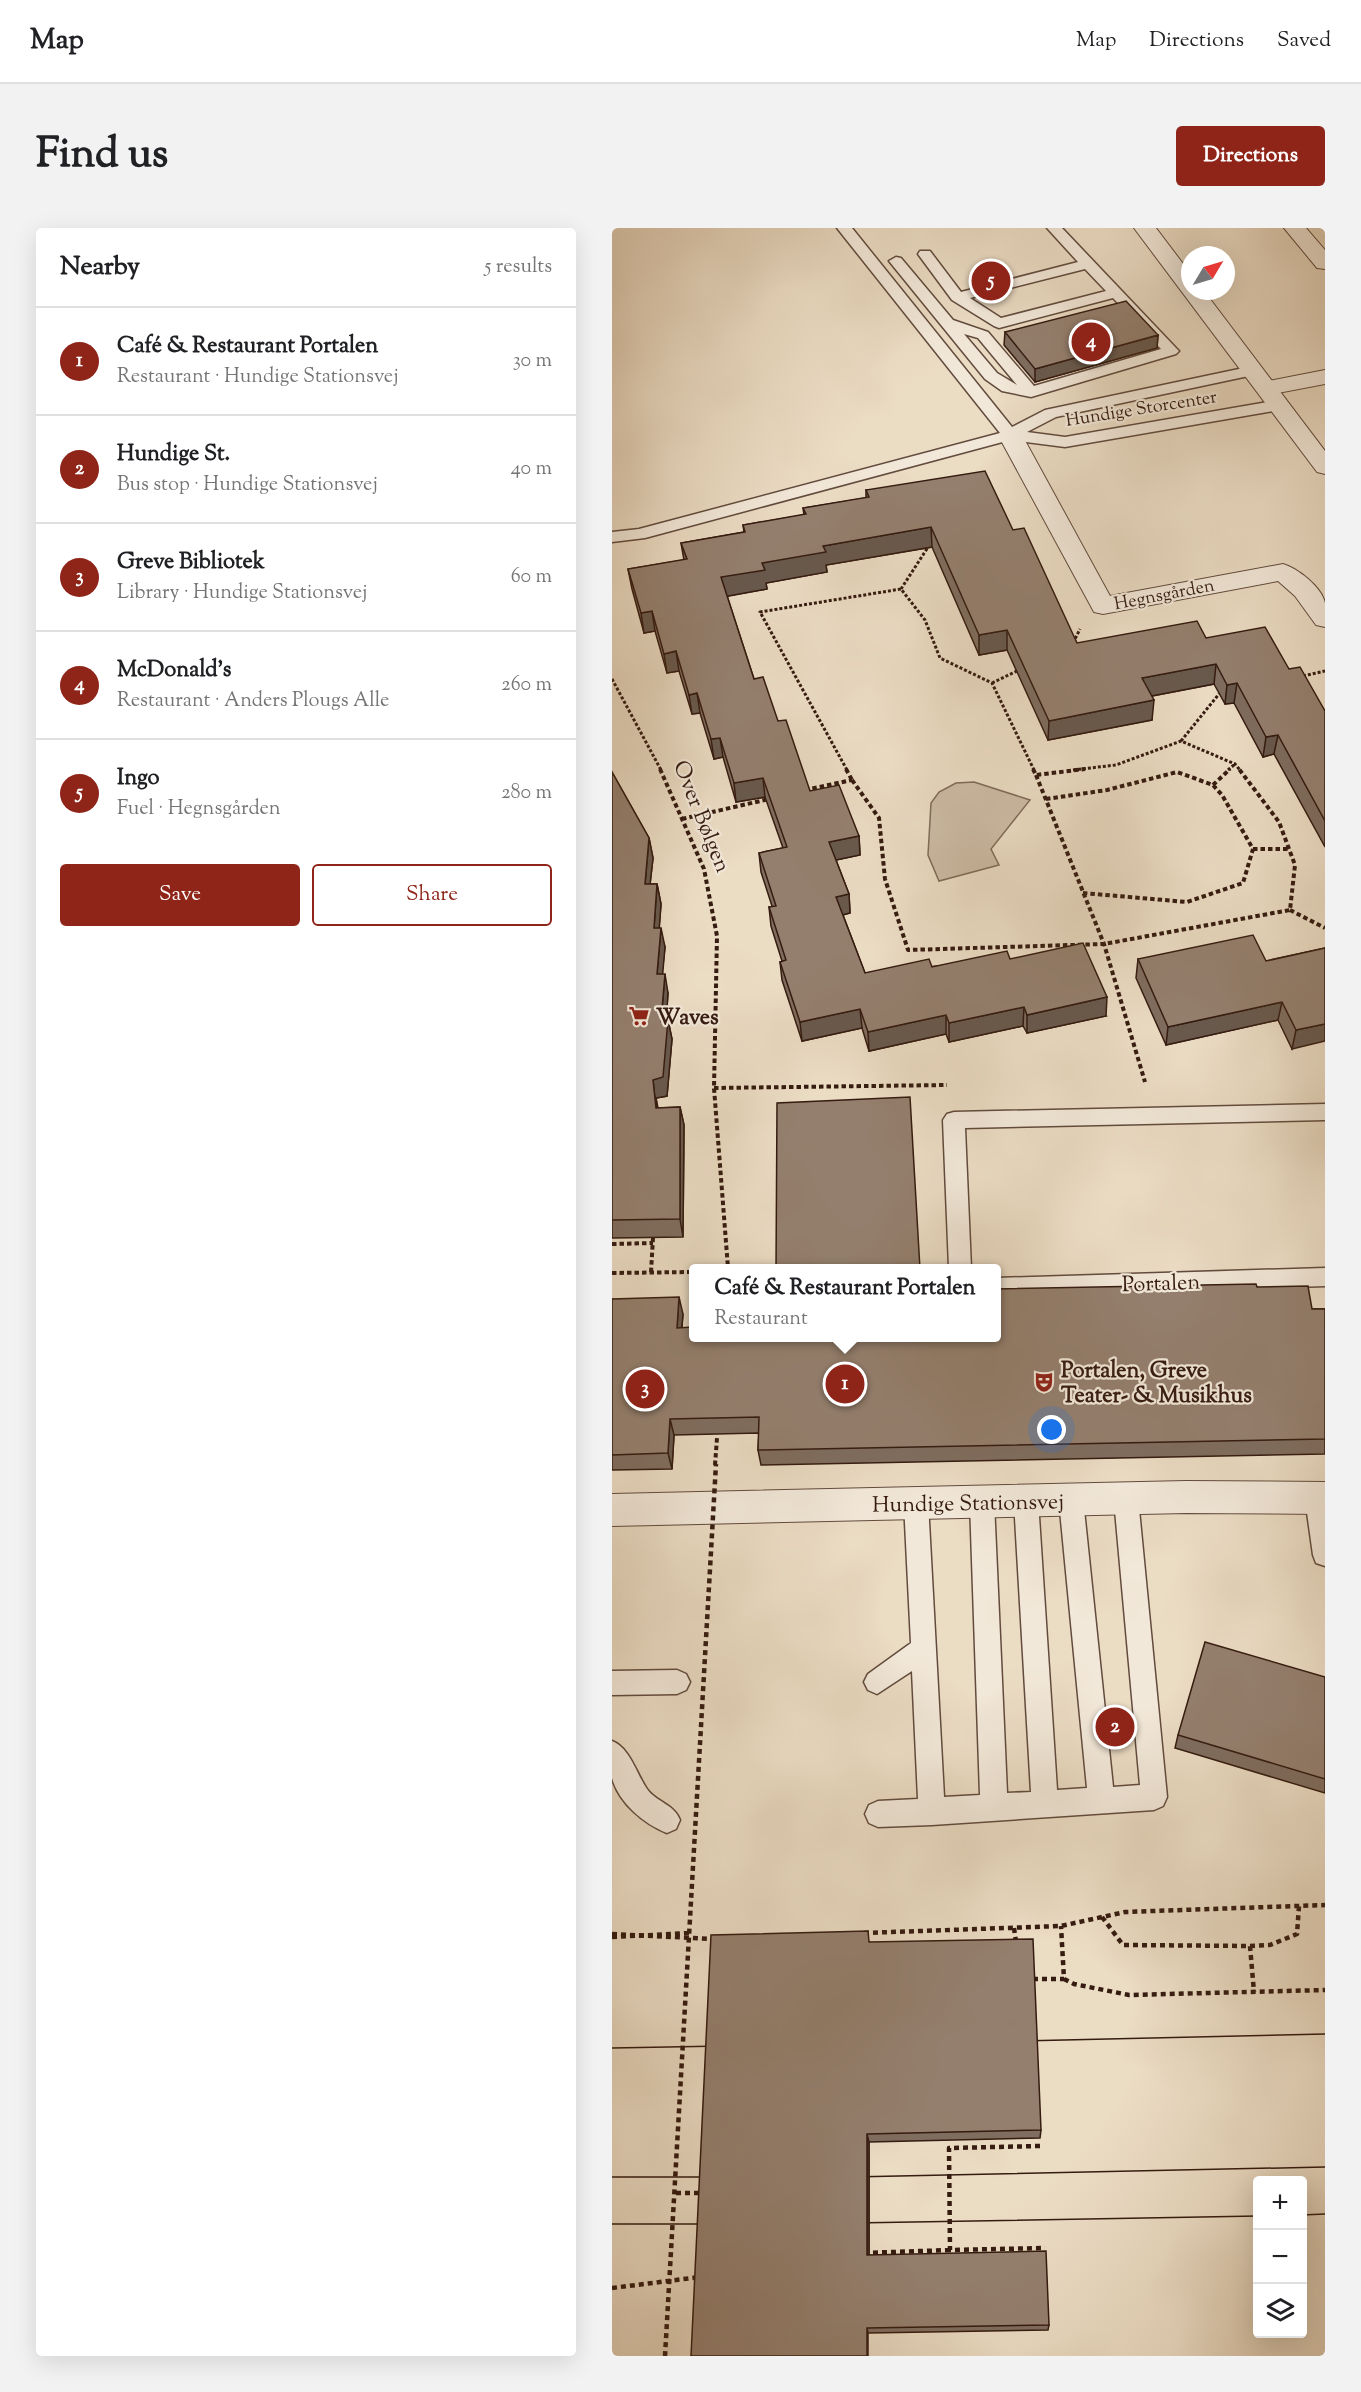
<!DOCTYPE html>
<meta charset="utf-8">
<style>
body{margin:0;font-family:"Sorts Mill Goudy",serif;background:#f2f2f2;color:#202124}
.controls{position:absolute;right:18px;bottom:18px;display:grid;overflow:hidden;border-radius:6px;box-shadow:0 6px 24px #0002}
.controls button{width:54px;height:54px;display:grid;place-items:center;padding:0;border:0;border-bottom:2px solid #e0e0e0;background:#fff;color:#202124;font:30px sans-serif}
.compass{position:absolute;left:569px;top:18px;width:54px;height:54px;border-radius:50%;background:#fff;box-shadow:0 6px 24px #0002;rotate:52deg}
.you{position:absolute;left:440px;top:1202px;width:21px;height:21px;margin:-15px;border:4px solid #fff;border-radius:50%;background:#1a73e8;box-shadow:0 0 0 9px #1a73e833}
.badge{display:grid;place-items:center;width:39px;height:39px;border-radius:50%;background:#8f2418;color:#fff;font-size:20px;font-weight:700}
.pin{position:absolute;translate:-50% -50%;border:3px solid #fff;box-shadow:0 2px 6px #0006}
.popup{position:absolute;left:77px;top:1036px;width:312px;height:78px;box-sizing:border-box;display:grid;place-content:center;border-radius:6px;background:#fff;filter:drop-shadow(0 2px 4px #0005);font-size:20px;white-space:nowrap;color:#757577}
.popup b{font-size:22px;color:#202124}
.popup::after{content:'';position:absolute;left:50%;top:100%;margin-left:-12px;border:12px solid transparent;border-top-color:#fff}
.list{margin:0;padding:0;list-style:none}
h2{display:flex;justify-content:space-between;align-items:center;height:78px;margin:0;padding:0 24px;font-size:26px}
h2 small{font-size:20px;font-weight:400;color:#757577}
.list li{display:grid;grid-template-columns:39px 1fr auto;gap:18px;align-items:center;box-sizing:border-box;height:108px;padding:0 24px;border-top:2px solid #e0e0e0}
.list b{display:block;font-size:22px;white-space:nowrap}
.list p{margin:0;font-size:20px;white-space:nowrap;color:#757577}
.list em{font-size:20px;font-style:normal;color:#757577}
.actions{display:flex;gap:12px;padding:18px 24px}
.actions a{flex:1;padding:14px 0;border:2px solid #8f2418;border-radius:6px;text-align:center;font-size:21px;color:#8f2418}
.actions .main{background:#8f2418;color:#fff}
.icon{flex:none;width:33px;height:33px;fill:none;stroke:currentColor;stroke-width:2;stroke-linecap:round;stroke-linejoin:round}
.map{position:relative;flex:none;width:713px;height:2128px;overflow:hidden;border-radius:6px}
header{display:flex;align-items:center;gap:36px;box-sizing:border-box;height:84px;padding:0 30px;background:#fff;border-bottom:2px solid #e0e0e0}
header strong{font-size:28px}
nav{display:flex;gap:33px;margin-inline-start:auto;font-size:21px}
.intro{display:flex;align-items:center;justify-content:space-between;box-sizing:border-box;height:144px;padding:0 36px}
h1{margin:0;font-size:42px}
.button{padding:15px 27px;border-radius:6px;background:#8f2418;color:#fff;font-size:21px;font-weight:700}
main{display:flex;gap:36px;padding:0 36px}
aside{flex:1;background:#fff;border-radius:6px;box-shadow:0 6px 24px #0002}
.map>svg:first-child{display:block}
.green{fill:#ccbba5;stroke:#806b5a;stroke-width:1.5}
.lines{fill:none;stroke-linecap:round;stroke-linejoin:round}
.service-casing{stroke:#624b3d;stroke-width:3}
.minor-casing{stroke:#624b3d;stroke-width:2}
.tertiary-casing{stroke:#624b3d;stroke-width:2}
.path-far2{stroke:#351b10;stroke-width:3;stroke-dasharray:3 2;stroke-linecap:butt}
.path-far1{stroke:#351b10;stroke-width:4;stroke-dasharray:4.5 3;stroke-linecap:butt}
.path{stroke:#351b10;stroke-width:4.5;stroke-dasharray:5 4;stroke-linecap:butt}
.service{fill:#f2e8d9;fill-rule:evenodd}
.minor{fill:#f2e8d9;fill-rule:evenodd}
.tertiary{fill:#f2e8d9;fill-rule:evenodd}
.tram{stroke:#351b10;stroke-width:1.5}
.path-bridge-far1{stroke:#351b10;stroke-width:4;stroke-dasharray:4.5 3;stroke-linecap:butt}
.path-bridge{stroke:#351b10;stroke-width:4.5;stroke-dasharray:5 4;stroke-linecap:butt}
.wall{fill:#7f6d5f;stroke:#351b10;stroke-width:1.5}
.shaded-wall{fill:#68594d;stroke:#351b10;stroke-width:1.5}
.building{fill:#947f6e;stroke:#351b10;stroke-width:1.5}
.labels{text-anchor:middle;stroke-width:4.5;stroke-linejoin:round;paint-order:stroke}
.far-street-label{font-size:18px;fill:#351b10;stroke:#f2e8d9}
.street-label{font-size:22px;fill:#351b10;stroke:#f2e8d9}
.poi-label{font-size:22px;font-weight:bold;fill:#351b10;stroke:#f2e8d9;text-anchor:start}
</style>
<header>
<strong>Map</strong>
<nav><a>Map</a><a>Directions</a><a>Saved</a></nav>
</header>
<div class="intro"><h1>Find us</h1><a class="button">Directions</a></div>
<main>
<aside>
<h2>Nearby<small>5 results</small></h2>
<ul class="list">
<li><span class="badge">1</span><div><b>Café &amp; Restaurant Portalen</b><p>Restaurant · Hundige Stationsvej</p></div><em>30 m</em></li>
<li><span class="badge">2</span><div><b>Hundige St.</b><p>Bus stop · Hundige Stationsvej</p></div><em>40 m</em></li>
<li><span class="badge">3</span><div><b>Greve Bibliotek</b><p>Library · Hundige Stationsvej</p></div><em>60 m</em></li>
<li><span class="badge">4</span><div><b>McDonald's</b><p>Restaurant · Anders Plougs Alle</p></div><em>260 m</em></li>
<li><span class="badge">5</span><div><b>Ingo</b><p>Fuel · Hegnsgården</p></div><em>280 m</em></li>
</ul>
<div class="actions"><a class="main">Save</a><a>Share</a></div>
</aside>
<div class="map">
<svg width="713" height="2128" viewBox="0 0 713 2128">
<rect width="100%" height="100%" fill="#ebdcc4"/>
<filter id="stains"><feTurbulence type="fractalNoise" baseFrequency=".00333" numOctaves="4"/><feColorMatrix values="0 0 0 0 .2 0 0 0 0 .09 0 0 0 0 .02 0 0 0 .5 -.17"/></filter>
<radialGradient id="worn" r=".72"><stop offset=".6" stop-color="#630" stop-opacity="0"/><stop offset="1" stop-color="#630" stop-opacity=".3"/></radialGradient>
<path class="green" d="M362,554l56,18 -39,49 8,16 -60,16 -11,-26 3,-52 8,-11 17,-9z"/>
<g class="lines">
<g class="service-casing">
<path id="service" d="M225,0h15l160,199 33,-17 208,-44 8,5 -3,3 -202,43 -29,15 38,5 214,-37 8,5 -8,5 -214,37 -55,-7 -365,98 -33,4v-10l27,-3 361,-96z
M435,0h15l114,120 3,3 -3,3 -145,43 -29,-6 -17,-12 -96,-118 7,-4 5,1 52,62 35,12 46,54 127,-37 -48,-51 -114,30 -5,-2 -42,-26 -34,-46 2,-3h10l31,41 117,-30zM473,41l21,22 -105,27 -31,-20zM352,106l14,4 39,47 -20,-12z
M713,876v16l-360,8 6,140h-22l-6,-148 4,-6 7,-2z
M713,1040v18l-328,10v-18z
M705,1259l8,3v76l-9,-3 -3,-8 -8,-57 3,-8z
M514,1260l9,3 3,8 29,298 -4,9 -9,4 -222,15 -54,2 -9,-4 -4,-9 4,-9 9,-4 40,-2 -6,-128 -35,23 -9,-4 -4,-8 4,-8 43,-31 -7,-140 3,-8 9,-3 9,3 3,8 16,294 36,-2 -10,-293 3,-8 9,-3 9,3 3,8 13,291 24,-1 -17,-291 3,-8 9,-3 9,3 3,8 19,289 30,-2 -28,-288 3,-8 9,-3 9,3 3,8 30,287 27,-2 -26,-286 3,-8z
M65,1442l9,4 4,8 -4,8 -9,4 -65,1v-24z
M0,1513c18,7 24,32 35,48 9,13 27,15 33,31l-4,9 -9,4c-23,-9 -48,-30 -55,-55 0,-11 0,-26 0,-37z"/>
</g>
<g class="minor-casing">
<path id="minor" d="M672,0h22l19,22v19l-8,-1z
M713,142v14l-58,11 -8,-2 -3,-5 3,-5z
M398,200l8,2 4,5 88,161 173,-32c14,4 39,23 42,39 0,7 0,17 0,24l-9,-2 -21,-29 -17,-15 -175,33 -9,-2 -96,-177 4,-5z"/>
</g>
<g class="tertiary-casing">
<path id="tertiary" d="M522,0h22l34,45v18h14l121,160v23l-8,-2z
M574,1253l139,1v32l-139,-1 -574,13v-32z"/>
</g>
<path class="path-far2" d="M289,361l29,-45
M461,415l7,-14
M691,448l22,-5
M0,451l49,91
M380,455l29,-14
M569,513l38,-47
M235,542l-87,-158 141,-23 24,31 15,38 52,25 42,87
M461,542l43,-5 65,-24 54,23 5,6
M616,542l7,-6"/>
<path class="path-far1" d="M48,541l44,100 13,67 -3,152 14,180
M234,541l6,11
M421,541l3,6 49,-6
M424,547l68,169 41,138
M240,552l27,38 6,61 23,71 196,-6 186,-34 5,-45 -16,-43 -40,-53
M601,557l17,-16
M193,562l47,-10
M434,571l61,-9 70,-18 36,13 9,10 31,54 -10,34 -56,19 -104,-9
M70,591l87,-20
M641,621h36
M678,682l35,18
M102,860l233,-3
M0,1016l41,-1
M39,1044l2,-34
M0,1045l82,-1"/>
<path class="path" d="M490,1689l21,28 127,1 4,46
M402,1700l2,14
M252,1705l197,-7 64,-14 200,-7
M0,1706l101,5
M638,1718l20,-1 27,-11 2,-28
M421,1751h31l-3,-53
M452,1751l10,5 55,11 196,-5
M428,1918l-91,2 1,102 95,-2
M64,1965h26
M252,2025l86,-3
M0,2060l88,-11"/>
<use href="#service" class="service"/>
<use href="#minor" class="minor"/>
<use href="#tertiary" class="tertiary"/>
<path class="tram" d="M408,1813l305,-7
M0,1820l111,-2
M0,1949h104
M239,1949l474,-10
M690,1987l23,-1
M241,1995l405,-7
M0,1996h103"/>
<path class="path-bridge-far1" d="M103,1237l2,-27"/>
<path class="path-bridge" d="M0,1709l79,-4
M53,2128l51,-892"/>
</g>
<path class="wall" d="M393,104l153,3 -1,13 -122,34 -31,-37z
M254,262l147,40 64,113 129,-5 83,31 36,42v136l-51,-93 -11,3 -29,-54 -9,1 -11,-20 -62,12v24l-104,20 -41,-90 -28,5 -47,-108 -106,18 1,7 -61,11 1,6 -40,7 27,83 24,42 32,70 49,45 1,19 -24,5 13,34 1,19 -7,2 22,58 145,-14 96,57 -79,17 -4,-7 -74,16 -3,-8 -77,17 -7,-23 -60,13 -20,-61 -2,-18 2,-1 -11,-35 -2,-19 3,-1 -11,-34 -2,-19 24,-5 -18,-51 -29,5 -13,-45 -9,2 -14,-46 -8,1 -13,-43 -12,2 -12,-42 -11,2 -12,-44 -4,-20 56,-9 -3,-17 63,-11 -1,-7 61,-10 -1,-7 63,-10z
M0,544l37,66 4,20 -3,26h7l4,20 -2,24 6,19 -3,27 6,19 -2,27h2l4,19 -5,57 -11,2 2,10 22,-1 4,18 -1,112 -71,1z
M713,720l-33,101 -14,-29 -112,25 -30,-67 2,-19 128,2z
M645,1059l55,22h13v145l-564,11 -3,-15 1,-17 -85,2 -2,34 -60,1v-171l71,15 -1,14 11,10z
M713,1449v116l-150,-45 3,-13z
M258,1714l171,188 -1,8 -171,4v113l180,70 -1,5 -180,3 -177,23z"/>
<path class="shaded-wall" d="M546,107l-1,13 -122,34v-13z
M319,299l1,20 -106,18 1,7 -61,11 1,6 -44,8 -2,-20 41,-14 61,-17z
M40,383l3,20 -11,2 -3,-20z
M395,402v20l-28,5v-20z
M64,423l3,20 -12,2 -3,-19z
M604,436l-2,20 -73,14 1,-20z
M625,455l-3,20 -9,1 2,-19z
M85,465l3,20 -8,1 -3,-19z
M542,472l-2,20 -104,20 1,-19z
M666,507l-4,19 -11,3 3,-20z
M108,510l3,19 -9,2 -3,-20z
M151,550l2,19 -29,5 -2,-19z
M247,608l1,19 -29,6 -2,-19z
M37,610l4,20 -5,45 -3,-19z
M45,656l4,20 -3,43 -4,-19z
M237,666l1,19 -12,3 -2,-19z
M49,700l4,19 -4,46 -4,-19z
M53,746l3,19 -3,47 -4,-19z
M495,769l-1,19 -79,17v-18z
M670,774l-4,18 -112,25 2,-18z
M412,779l-1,19 -74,16v-19z
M248,781l2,19 -60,13 -2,-19z
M334,787v19l-77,17 -1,-19z
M56,792l4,19 -5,57 -11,2 4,28 -4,-18 -3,-28z
M713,796v17l-33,8 4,-19z
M68,879l4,18 -1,112 -3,-18z
M67,1069l4,17 -3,30 -3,-16z
M58,1191l4,16 -2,34 -4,-16z
M255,1906l2,8v119l-2,-6z
M255,2100l1,5v23h-1z"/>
<path class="building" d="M514,73l32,34 -123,34 -30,-37z
M373,243l28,59 11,-2 53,115 120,-22 9,17 59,-11 24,42 11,-2 25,44v110l-47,-86 -12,2 -29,-54 -10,2 -11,-21 -74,14 12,22 -105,21 -42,-91 -28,5 -48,-108 -108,19 3,6 -64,11 3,7 -44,7 33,102 9,-2 15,44 8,-1 24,71 29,-6 20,51 -30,6 20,52 -13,3 29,76 64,-14 3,8 75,-16 3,8 73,-16 24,54 -80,18 -3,-8 -75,16 -3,-8 -78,17 -8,-23 -60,13 -20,-60 6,-2 -17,-53 7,-1 -17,-53 28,-6 -24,-69 -29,5 -14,-45 -9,1 -14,-46 -8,2 -13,-44 -12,3 -12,-43 -11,2 -13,-44 59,-10 -6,-16 64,-11 -2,-7 63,-11 -3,-6 66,-11 -3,-7z
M0,544l37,66 -4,46h12l-3,44h7l-4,46h8l-4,47 7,-1 -5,57 -10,3 3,28 24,-1v112l-68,1z
M641,707l13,26 59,-13v76l-29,6 -14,-28 -114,25 -30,-68z
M298,869l10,172h-144l1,-166z
M644,1056l1,3 51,-1 4,23h13v130l-567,11 1,-33 -89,2 -2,34 -56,2v-156l67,-2 -2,31 16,-1v11h303v-49z
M593,1414l120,35v102l-147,-44z
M256,1703l1,11 164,-3 8,191 -174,4v121l179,-4 3,74 -182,3v28h-176l20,-421z"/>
<defs>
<g id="supermarket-bare" transform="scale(1.62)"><path d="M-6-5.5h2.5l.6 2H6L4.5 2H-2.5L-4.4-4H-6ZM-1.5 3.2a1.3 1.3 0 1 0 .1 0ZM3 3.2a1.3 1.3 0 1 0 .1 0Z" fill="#8f2418" stroke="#f2e8d9" stroke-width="2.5" paint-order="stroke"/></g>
<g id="theatre-bare" transform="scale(1.62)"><path d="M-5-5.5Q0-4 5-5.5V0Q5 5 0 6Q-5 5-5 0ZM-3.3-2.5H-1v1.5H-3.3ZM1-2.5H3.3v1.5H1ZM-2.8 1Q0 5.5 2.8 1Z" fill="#8f2418" stroke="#f2e8d9" stroke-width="2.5" paint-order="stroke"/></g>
</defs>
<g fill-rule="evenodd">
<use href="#supermarket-bare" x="27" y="788"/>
<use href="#theatre-bare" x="432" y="1154"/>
</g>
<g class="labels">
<g class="far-street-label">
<text transform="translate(529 180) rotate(-9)" y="6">Hundige Storcenter</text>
<text transform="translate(552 366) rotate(-11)" y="6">Hegnsgården</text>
</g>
<g class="street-label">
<text transform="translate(91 588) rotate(68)" y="8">Over Bølgen</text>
<text transform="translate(549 1054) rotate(-2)" y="8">Portalen</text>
<text transform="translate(356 1274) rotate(-1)" y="8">Hundige Stationsvej</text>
</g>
<g class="poi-label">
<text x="44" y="796">Waves</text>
<text x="449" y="1149">Portalen, Greve<tspan x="449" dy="25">Teater- &amp; Musikhus</tspan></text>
</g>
</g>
<rect width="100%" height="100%" filter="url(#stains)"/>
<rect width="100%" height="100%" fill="url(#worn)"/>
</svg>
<div class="controls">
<button>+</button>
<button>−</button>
<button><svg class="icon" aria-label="layers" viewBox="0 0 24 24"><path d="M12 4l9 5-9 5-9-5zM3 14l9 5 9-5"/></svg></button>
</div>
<svg class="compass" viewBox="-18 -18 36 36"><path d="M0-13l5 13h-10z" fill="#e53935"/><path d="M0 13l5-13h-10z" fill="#757577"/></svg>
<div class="you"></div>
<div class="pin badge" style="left:233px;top:1156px">1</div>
<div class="popup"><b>Café &amp; Restaurant Portalen</b>Restaurant</div>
<div class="pin badge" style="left:503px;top:1499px">2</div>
<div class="pin badge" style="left:33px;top:1161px">3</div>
<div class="pin badge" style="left:479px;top:114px">4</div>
<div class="pin badge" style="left:379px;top:53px">5</div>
</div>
</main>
